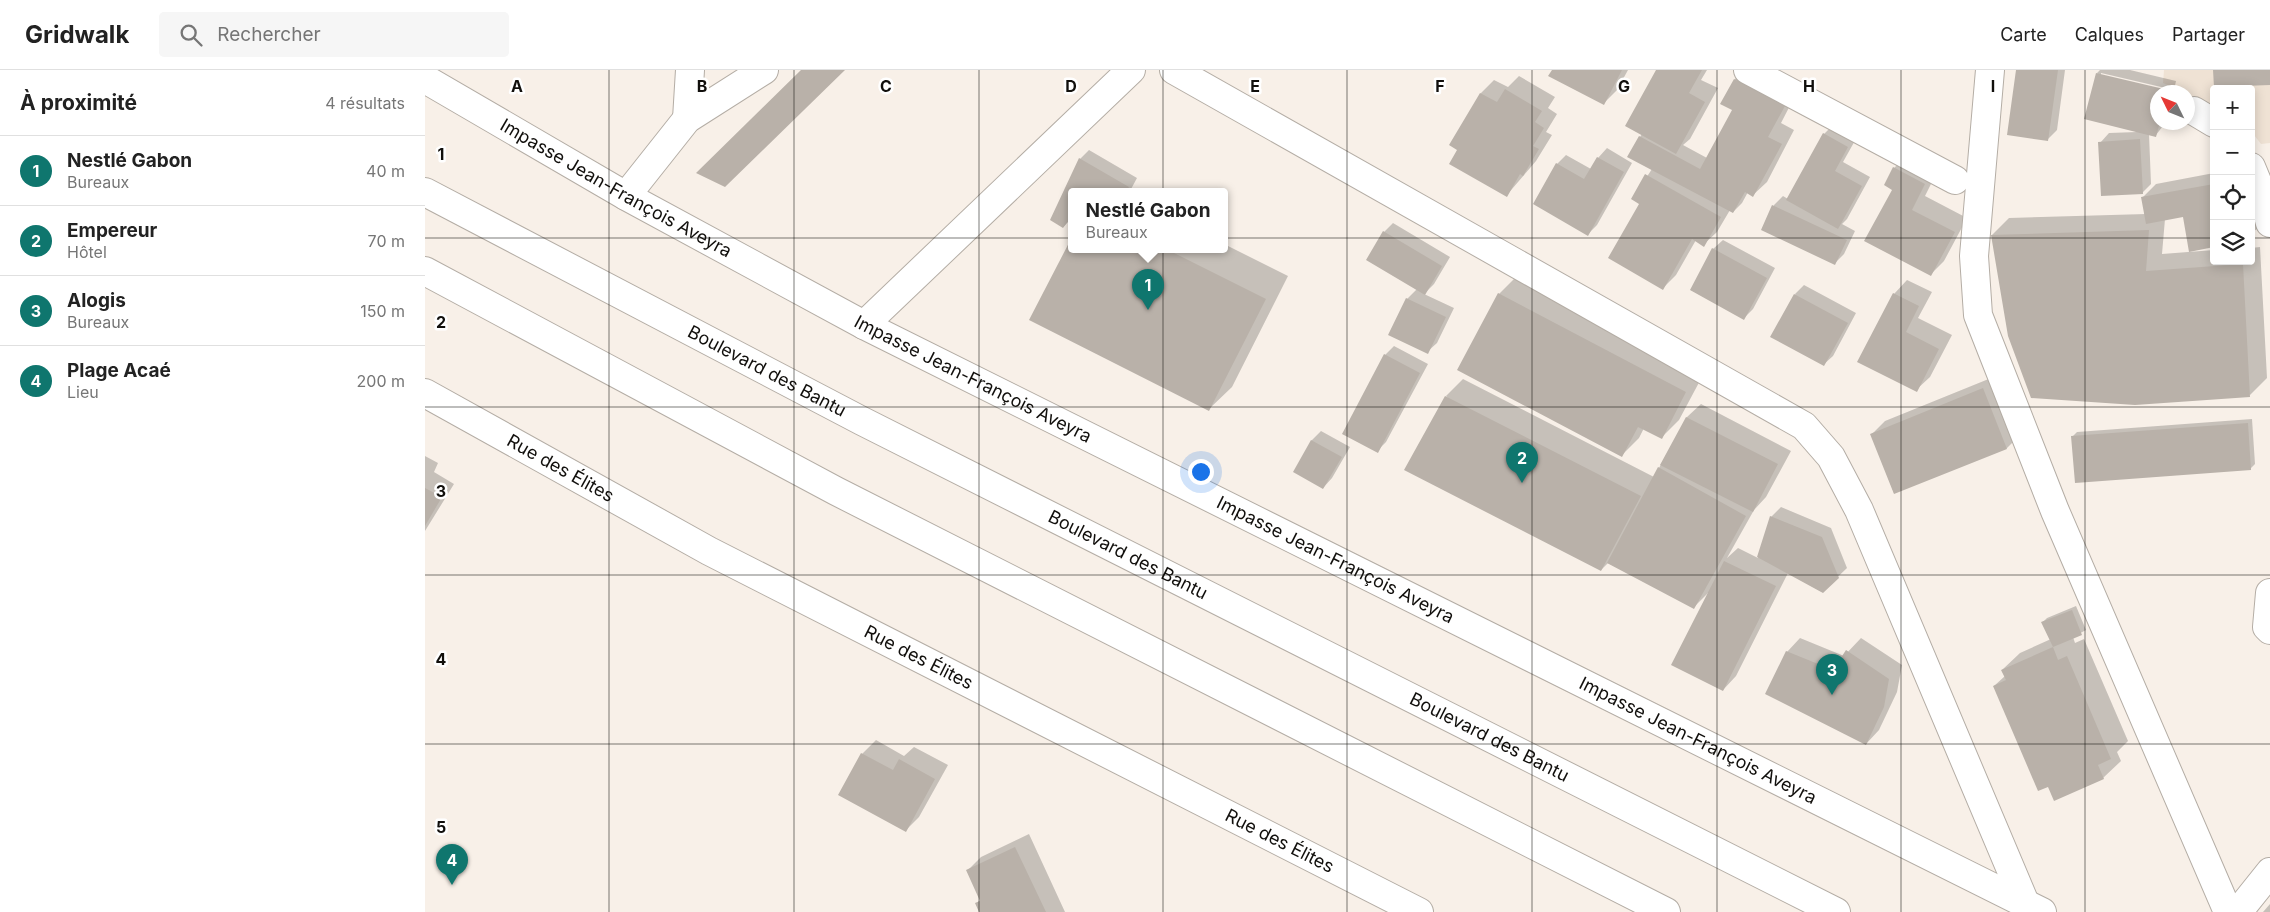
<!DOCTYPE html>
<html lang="fr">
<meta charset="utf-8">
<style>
body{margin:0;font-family:Inter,sans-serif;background:#f6f6f6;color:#222}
.controls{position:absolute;right:15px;top:15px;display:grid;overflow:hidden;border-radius:5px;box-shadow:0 2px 12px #0003}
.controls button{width:45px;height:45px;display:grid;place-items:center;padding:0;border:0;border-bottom:1px solid #e0e0e0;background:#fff;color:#222;font:25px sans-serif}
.compass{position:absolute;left:1725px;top:15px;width:45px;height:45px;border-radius:50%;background:#fff;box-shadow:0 2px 12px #0003;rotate:313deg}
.you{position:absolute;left:775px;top:401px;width:18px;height:18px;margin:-12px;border:4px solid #fff;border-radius:50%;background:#1a73e8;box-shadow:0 0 0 8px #1a73e833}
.badge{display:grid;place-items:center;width:32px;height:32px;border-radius:50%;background:#0f766e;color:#fff;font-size:16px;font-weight:700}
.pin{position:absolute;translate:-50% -41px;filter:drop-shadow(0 1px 2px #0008)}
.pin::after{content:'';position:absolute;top:26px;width:18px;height:15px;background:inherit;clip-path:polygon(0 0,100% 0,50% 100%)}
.popup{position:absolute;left:643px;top:118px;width:160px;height:65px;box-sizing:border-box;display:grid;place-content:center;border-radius:5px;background:#fff;filter:drop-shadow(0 1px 4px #0005);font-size:16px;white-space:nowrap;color:#767676}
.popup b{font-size:19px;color:#222}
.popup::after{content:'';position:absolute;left:50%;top:100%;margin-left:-10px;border:10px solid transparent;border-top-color:#fff}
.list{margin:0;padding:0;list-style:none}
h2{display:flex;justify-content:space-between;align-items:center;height:65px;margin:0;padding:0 20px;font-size:21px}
h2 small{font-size:16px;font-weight:400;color:#767676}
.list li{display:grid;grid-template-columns:32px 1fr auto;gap:15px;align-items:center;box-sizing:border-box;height:70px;padding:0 20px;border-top:1px solid #e0e0e0}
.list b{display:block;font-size:19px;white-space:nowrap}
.list p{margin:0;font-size:16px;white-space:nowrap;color:#767676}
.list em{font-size:16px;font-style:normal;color:#767676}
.icon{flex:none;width:28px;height:28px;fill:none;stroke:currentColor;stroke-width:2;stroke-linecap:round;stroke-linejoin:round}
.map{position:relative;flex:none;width:1845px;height:842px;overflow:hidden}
header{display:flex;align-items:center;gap:30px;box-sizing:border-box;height:70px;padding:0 25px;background:#fff;border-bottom:1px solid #e0e0e0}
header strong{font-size:24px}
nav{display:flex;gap:28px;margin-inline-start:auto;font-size:18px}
.search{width:350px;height:45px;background:#f6f6f6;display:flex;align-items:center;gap:12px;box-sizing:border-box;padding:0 18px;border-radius:5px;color:#767676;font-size:19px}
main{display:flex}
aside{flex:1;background:#fff}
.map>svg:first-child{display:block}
.built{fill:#efe2d4}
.shadow{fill:#0003}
.building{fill:#b9b1a9}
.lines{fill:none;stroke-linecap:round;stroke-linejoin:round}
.minor-casing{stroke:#b4ada5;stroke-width:30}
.highway-casing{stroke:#b4ada5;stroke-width:30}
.minor{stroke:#fff;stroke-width:28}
.highway{stroke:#fff;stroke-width:28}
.grid{fill:none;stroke:#110f0c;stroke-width:1;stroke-opacity:0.55}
.labels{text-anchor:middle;stroke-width:5;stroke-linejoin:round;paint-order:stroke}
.street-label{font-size:18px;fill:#110f0c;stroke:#fff}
.grid-label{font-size:16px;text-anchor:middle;font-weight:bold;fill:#110f0c;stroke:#fff;stroke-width:5;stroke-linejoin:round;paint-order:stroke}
</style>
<header>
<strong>Gridwalk</strong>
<div class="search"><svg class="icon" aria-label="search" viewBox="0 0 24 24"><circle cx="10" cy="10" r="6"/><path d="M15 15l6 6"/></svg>Rechercher</div>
<nav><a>Carte</a><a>Calques</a><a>Partager</a></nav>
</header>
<main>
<aside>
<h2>À proximité<small>4 résultats</small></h2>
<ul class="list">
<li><span class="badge">1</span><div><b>Nestlé Gabon</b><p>Bureaux</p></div><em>40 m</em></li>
<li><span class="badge">2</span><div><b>Empereur</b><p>Hôtel</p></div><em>70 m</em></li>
<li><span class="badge">3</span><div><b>Alogis</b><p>Bureaux</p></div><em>150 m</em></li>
<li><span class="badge">4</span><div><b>Plage Acaé</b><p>Lieu</p></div><em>200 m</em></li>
</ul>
</aside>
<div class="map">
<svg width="1845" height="842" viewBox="0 0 1845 842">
<rect width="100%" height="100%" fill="#f8f0e8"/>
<path class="built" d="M1739,0h106v73l-9,1 -10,-13v-42h-37v17l-51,-23z"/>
<path class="shadow" d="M1128,0h75l-11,20 -13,13z
M1232,0h50l-6,10 17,8 -28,51 -7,6 24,13 26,-48 2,-31 9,-9 53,22 -16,31 13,7 -27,52 -14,13 -5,-3 -6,11 -9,9 -3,-2 -13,22 -14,13 -7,-5 -20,35 -13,13 -22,-84 -9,-5 20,-30 -12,-32 2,-3z
M1592,0h48l-8,60 -9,9z
M1675,0h30l46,11 -2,9 -73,-17v2l72,17h-16v30h9l-10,13 -7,-1 2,50 -9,9 -42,-50 9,-10 28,-1 -40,-59z
M1094,6l36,21 -7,11 9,6 -11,18 6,3 -16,26 -30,35 -47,-47 -9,-4 31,-52 13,-13 14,7z
M1408,55l24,12 -14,25 27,15 -23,42 -5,5 13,7 -11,23 -9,9 -73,-34 12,-24 9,-9 5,3 36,-65z
M1182,78l25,15 -35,62 -9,9 -31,-70 9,-9 25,14 7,-11z
M664,80l48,28 -7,13h-58v27l-9,9 -11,-8 28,-60z
M1483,85l30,15 -13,26 42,22 -23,43 -13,13 -37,-106z
M1789,103v73l-30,-30 -19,3 -3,35 52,-4v11h37v-13l9,-1 7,131 -17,17 -258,-160 17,-17 137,-4 -3,-17 13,-13z
M1826,108l9,48 -9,8z
M968,153l57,34 -16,27 -10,10 30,14 -17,35 -10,9 -20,-53 10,-10 -33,-57z
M1298,170l52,28 -22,41 -9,9 -53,-28 22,-41z
M799,174l64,32 -56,111 -23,22 -178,-89 41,-71h152z
M1091,207l187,98 -24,45 -17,17 -18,-9 -5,10 -17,17 -123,-161z
M1482,210l25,12 -14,26 34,17 -22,42 -14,13 -22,-96z
M1379,215l52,28 -23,43 -10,9 -28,-71z
M969,276l34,18 -42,78 -9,9 8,-96z
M1571,306l24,59 -13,13 -113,45 -22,-59 13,-13z
M1038,309l191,98 33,-60 14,-13 90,47 -25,46 -12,13 -27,48 11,-10 20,10 13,-41 10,-10 50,21 16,40 -25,24 -34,-19 -52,103 -13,14 -15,-97 -14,14 -86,-44 -7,7 -155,-174z
M1827,349l3,45 -5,5 -177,-33 4,-4z
M896,361l29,16 -18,31 -9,10 -28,-16 17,-32z
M0,386l13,7 -4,9 20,12 -29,47z
M1651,536l10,24 -13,7 2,6 9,-4 44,102 -11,11 4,9 -18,17 -109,-92 11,-10 -3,-6 18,-17 31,-14 -8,-17 4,-4z
M1375,568l44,18 17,-18 41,27 -5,27 -18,38 -13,14 -79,-92z
M451,670l28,16 10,-9 34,18 -29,52 -13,13 -66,-36 22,-40z
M604,764l36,78h-85l-4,-8 5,-5 -14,-28 14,-14z
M1845,834v8h-7z"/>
<path class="building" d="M376,0h44l-120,117 -29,-14z
M1127,0h70l-18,35 -56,-29z
M1231,0h46l-13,23 16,9 -29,52 -51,-28z
M1591,0h42l-10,71 -41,-6z
M1788,0h57v15l-56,2z
M1671,3l72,17 -1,2h-10v30h3l-4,15 -72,-18z
M1309,9l51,27 -17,31 14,7 -29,53 -8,-5 -12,21 -106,-56 12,-21 61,33 32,-59 -12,-6z
M1080,19l37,22 -7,11 9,6 -11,18 6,3 -16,27 -3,-2 -13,23 -58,-33 8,-14 -8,-5 31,-52 17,9z
M1398,63l25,14 -13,24 27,15 -24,43 -52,-29z
M1715,69l3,55 -42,2 -3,-54z
M1172,87l27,15 -36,64 -55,-32 23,-41 28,16z
M654,88l50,29 -2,4h-55v25l-9,12 -13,-8z
M1468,97l32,17 -13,26 43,22 -24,44 -67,-35 28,-51 -8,-5z
M1220,104l76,43 -17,30 -12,-8 -29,51 -55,-32 31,-54 -8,-5z
M1789,114v63l-25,5 -6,-35 -37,7 -5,-27z
M1347,135l75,35 -12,25 -74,-35z
M1724,160l-3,41 97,-7 7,133 -115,8 -104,-7 -23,-62 -17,-101z
M958,161l59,35 -17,29 -59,-35z
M647,167v12h94l100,50 -57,112 -180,-91z
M1287,178l55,30 -23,42 -54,-30z
M1073,223l188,99 -24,47 -24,-12 -16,30 -165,-87z
M1468,223l26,13 -13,26 33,17 -22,43 -60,-30z
M1369,224l54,29 -24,43 -54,-29z
M981,228l40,19 -18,37 -40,-19z
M959,284l36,19 -42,80 -36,-19z
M1558,318l24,61 -113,45 -24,-60z
M1020,326l196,100 -40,75 -197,-101z
M1261,347l92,47 -25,48 -93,-47z
M1823,353l3,47 -176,13 -4,-47z
M886,370l31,17 -19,32 -30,-17z
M1233,397l88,49 -52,93 -87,-46z
M0,418l17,9 -17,29z
M1345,446l52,21 17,41 -16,15 -66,-36z
M1299,491l52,25 -53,105 -52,-26z
M1647,540l10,25 -29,12 5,13 9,-4 44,103 -13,6 6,14 -50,22 -6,-14 -10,4 -45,-105 13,-6 -5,-10 52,-23 -12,-25z
M1421,580l43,29 -5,28 -18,38 -101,-51 21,-43 47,19z
M436,683l32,17 6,-11 36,20 -29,53 -68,-37z
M590,777l31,65h-67l-4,-9 5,-2 -14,-31z"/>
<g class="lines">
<g class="minor-casing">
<g id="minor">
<path d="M749,0l630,356 27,31 28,53 166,393"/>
<path d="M1323,0l207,110"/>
<path d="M1565,0l-16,186 4,59 77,196 173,401"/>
<path id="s1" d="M0,9l201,117 238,129 1178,587"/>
<path d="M1769,41l20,12"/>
<path d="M262,49l3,-49"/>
<path d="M1826,97l10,24 9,32"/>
<path d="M201,126l61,-77 77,-49"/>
<path d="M439,255l267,-255"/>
<path id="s2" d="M0,323l284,158 710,361"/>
<path d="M1845,523l-3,34 3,3"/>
<path d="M1813,842l32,-40"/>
</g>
</g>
<g class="highway-casing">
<g id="highway">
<path id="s3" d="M0,122l437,229 974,491"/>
<path d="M0,201l411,220 830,421"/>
</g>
</g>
<use href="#minor" class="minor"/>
<use href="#highway" class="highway"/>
</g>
<path class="grid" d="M184,0v842M369,0v842M554,0v842M738,0v842M922,0v842M1107,0v842M1292,0v842M1476,0v842M1660,0v842M0,168h1789M1826,168h19M0,337h1845M0,505h1845M0,674h1845"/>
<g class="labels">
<g class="street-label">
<text dy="6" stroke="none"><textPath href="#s1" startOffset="220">Impasse Jean-François Aveyra</textPath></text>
<text dy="6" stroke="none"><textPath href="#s3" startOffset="386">Boulevard des Bantu</textPath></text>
<text dy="6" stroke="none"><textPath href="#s1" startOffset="625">Impasse Jean-François Aveyra</textPath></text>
<text dy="6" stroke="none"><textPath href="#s2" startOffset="155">Rue des Élites</textPath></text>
<text dy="6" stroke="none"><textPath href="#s3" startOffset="791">Boulevard des Bantu</textPath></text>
<text dy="6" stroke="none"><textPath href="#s1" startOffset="1030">Impasse Jean-François Aveyra</textPath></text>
<text dy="6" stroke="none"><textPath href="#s2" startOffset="560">Rue des Élites</textPath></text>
<text dy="6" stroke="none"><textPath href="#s3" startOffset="1196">Boulevard des Bantu</textPath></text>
<text dy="6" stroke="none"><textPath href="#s1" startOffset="1435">Impasse Jean-François Aveyra</textPath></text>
<text dy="6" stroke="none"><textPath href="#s2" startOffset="965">Rue des Élites</textPath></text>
</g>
</g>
<g class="grid-label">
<text x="92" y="22">A</text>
<text x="277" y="22">B</text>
<text x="461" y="22">C</text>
<text x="646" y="22">D</text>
<text x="830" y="22">E</text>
<text x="1015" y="22">F</text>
<text x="1199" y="22">G</text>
<text x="1384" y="22">H</text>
<text x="1568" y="22">I</text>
<text x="16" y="90">1</text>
<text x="16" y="258">2</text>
<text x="16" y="427">3</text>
<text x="16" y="595">4</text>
<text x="16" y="763">5</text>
</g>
</svg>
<div class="controls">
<button>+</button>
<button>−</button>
<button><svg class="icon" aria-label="locate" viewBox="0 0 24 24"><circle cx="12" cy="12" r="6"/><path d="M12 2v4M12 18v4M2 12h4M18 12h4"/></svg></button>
<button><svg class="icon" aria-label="layers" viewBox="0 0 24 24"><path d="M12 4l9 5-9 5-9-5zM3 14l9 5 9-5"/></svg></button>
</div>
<svg class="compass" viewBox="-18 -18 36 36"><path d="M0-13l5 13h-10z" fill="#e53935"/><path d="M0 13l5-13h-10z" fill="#767676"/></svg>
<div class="you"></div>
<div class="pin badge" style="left:723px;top:240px">1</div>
<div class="popup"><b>Nestlé Gabon</b>Bureaux</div>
<div class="pin badge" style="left:1097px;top:413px">2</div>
<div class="pin badge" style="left:1407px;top:625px">3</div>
<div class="pin badge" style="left:27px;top:815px">4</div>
</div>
</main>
